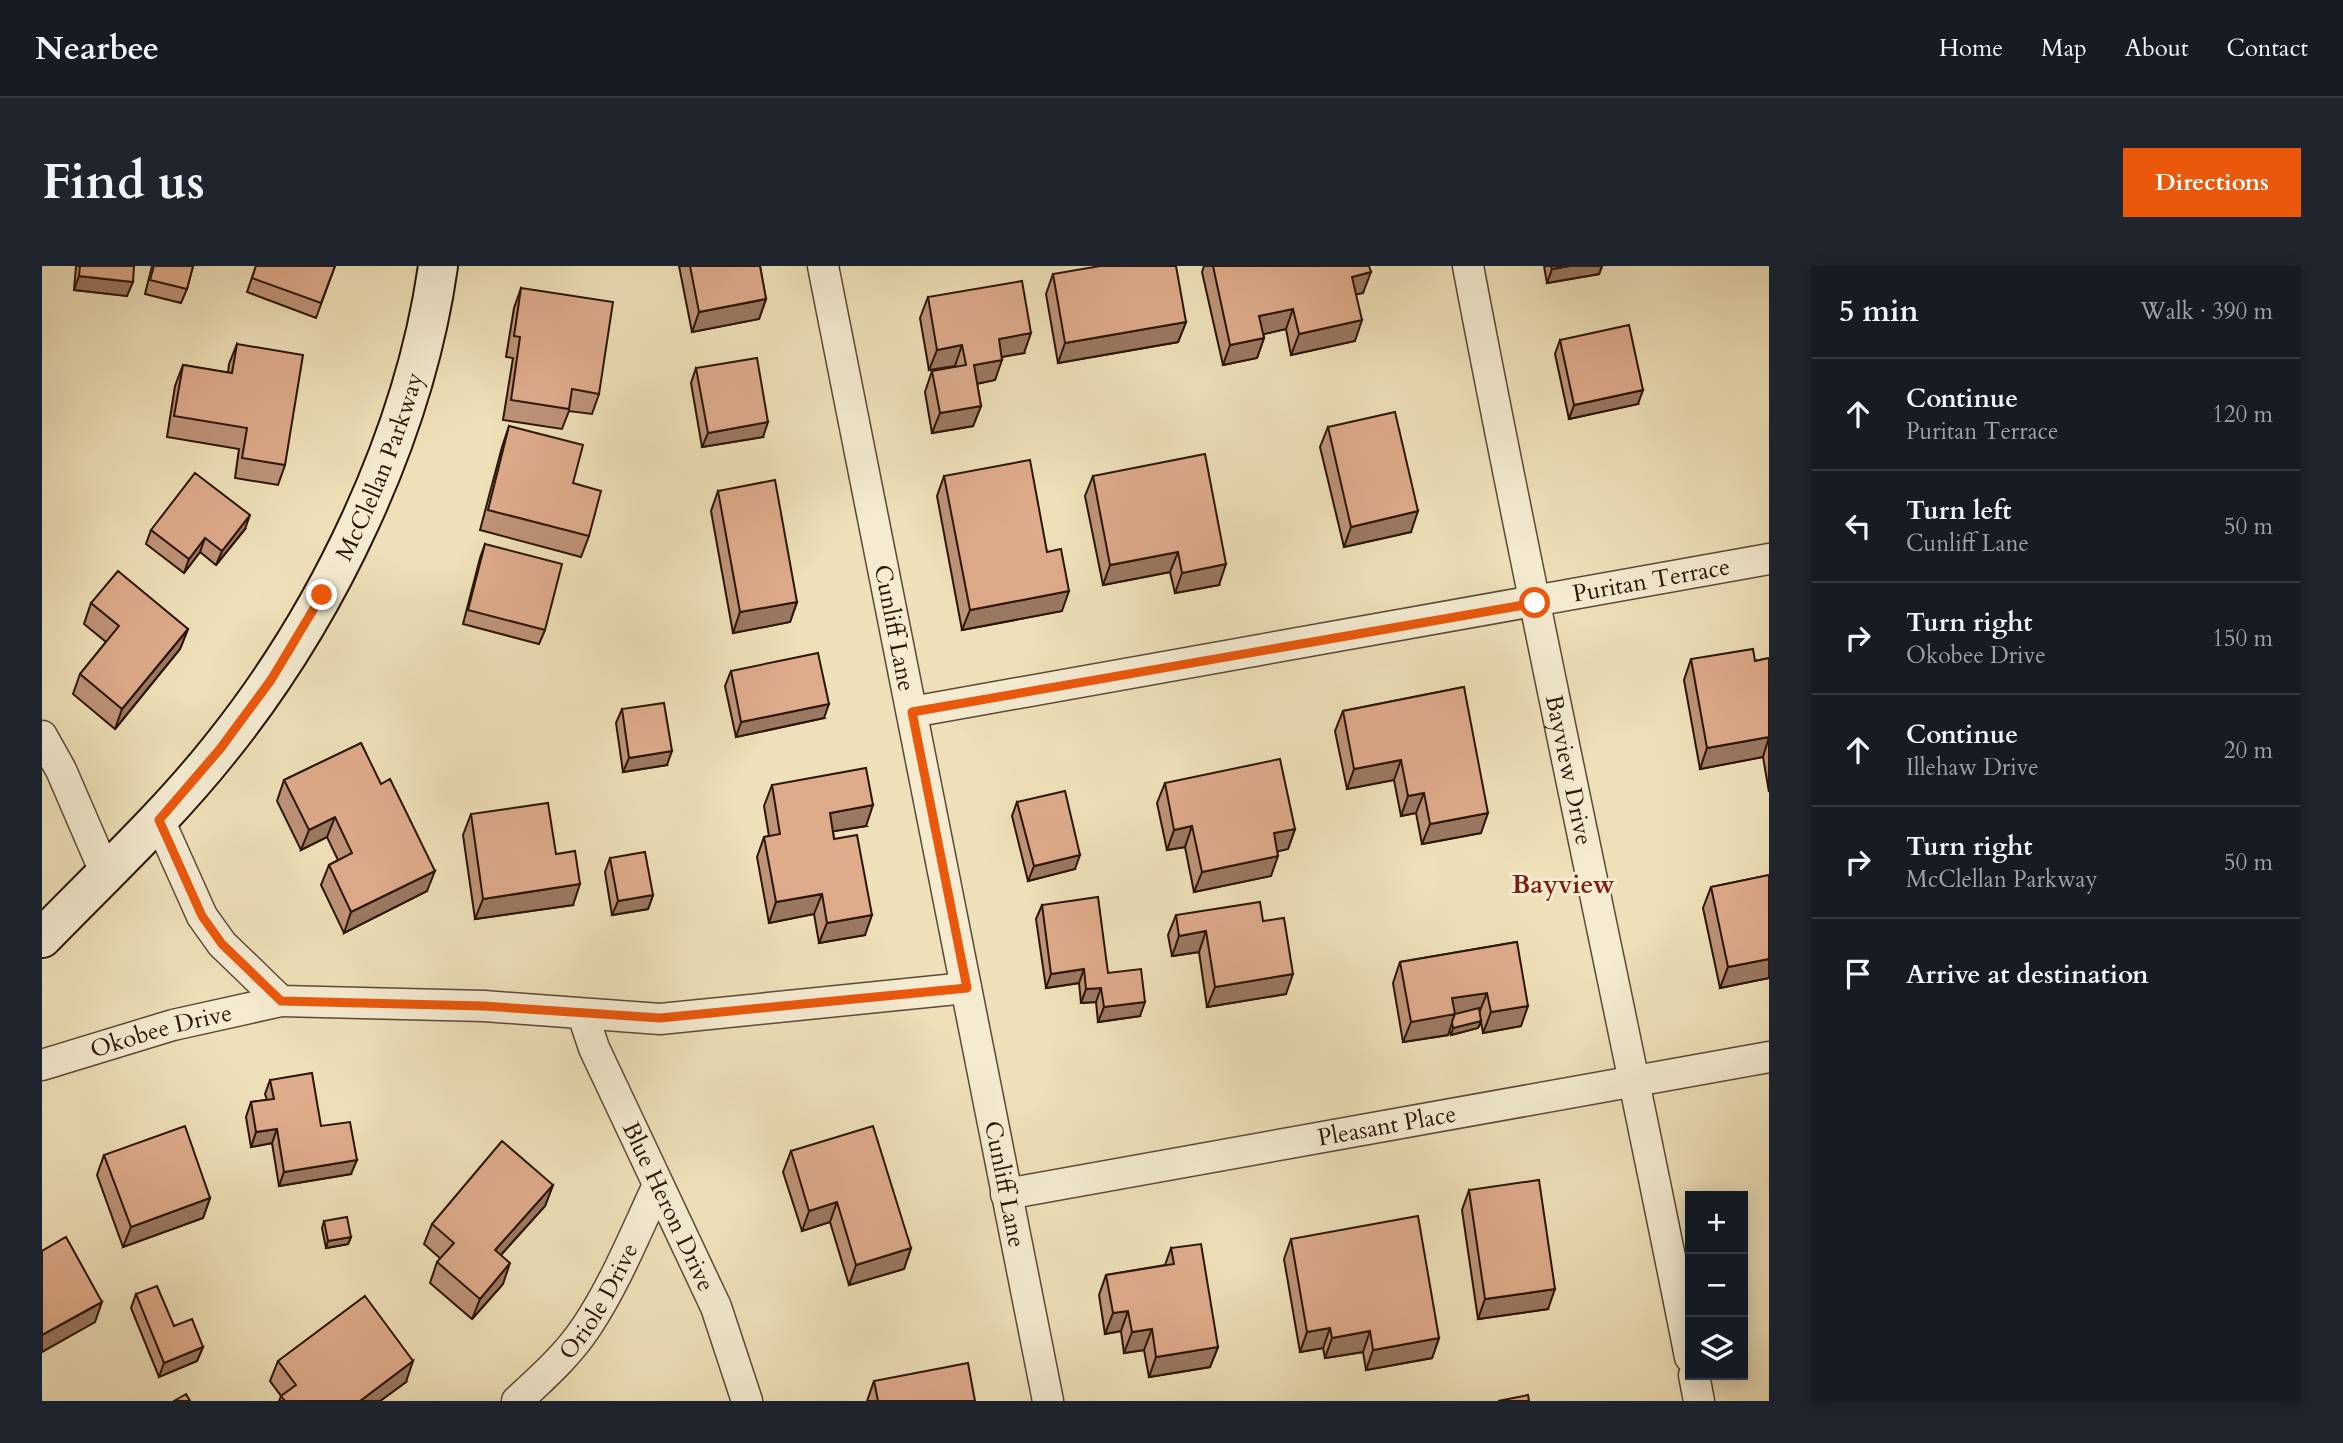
<!DOCTYPE html>
<meta charset="utf-8">
<style>
body{margin:0;font-family:Cardo,serif;background:#20242c;color:#f1f3f6}
.controls{position:absolute;right:21px;bottom:21px;display:grid;overflow:hidden;border-radius:0px;box-shadow:0 4px 18px #0003}
.controls button{width:63px;height:63px;display:grid;place-items:center;padding:0;border:0;border-bottom:2px solid #363941;background:#171b24;color:#f1f3f6;font:35px sans-serif}
.stop{position:absolute;width:21px;height:21px;margin:-16px;border:5px solid #ea580c;border-radius:50%;background:#fff}
.stop.end{background:#ea580c;border-color:#fff;box-shadow:0 2px 7px #0008}
.list{margin:0;padding:0;list-style:none}
h2{display:flex;justify-content:space-between;align-items:center;height:91px;margin:0;padding:0 28px;font-size:30px}
h2 small{font-size:23px;font-weight:400;color:#9ea1a6}
.list li{display:grid;grid-template-columns:46px 1fr auto;gap:21px;align-items:center;box-sizing:border-box;height:112px;padding:0 28px;border-top:2px solid #363941}
.list b{display:block;font-size:26px;white-space:nowrap}
.list p{margin:0;font-size:23px;white-space:nowrap;color:#9ea1a6}
.list em{font-size:23px;font-style:normal;color:#9ea1a6}
.icon{flex:none;width:38px;height:38px;fill:none;stroke:currentColor;stroke-width:2;stroke-linecap:round;stroke-linejoin:round}
.map{position:relative;flex:none;width:1727px;height:1135px;overflow:hidden;border-radius:0px}
header{display:flex;align-items:center;gap:42px;box-sizing:border-box;height:98px;padding:0 35px;background:#171b24;border-bottom:2px solid #363941}
header strong{font-size:33px}
nav{display:flex;gap:38px;margin-inline-start:auto;font-size:24px}
.intro{display:flex;align-items:center;justify-content:space-between;box-sizing:border-box;height:168px;padding:0 42px}
h1{margin:0;font-size:49px}
.button{padding:18px 32px;border-radius:0px;background:#ea580c;color:#fff;font-size:24px;font-weight:700}
main{display:flex;gap:42px;padding:0 42px}
aside{flex:1;background:#171b24;border-radius:0px;box-shadow:0 4px 18px #0003}
.map>svg:first-child{display:block}
.lines{fill:none;stroke-linecap:round;stroke-linejoin:round}
.street-casing{stroke:#5c4834;stroke-width:33}
.secondary-casing{stroke:#2b1508;stroke-width:42}
.street{stroke:#f4ebd1;stroke-width:30}
.secondary{stroke:#f4ebd1;stroke-width:38}
.wall{fill:#bf9378;stroke:#2b1508;stroke-width:2}
.shaded-wall{fill:#9b7861;stroke:#2b1508;stroke-width:2}
.building{fill:#deab8b;stroke:#2b1508;stroke-width:2}
.route{stroke:#ea580c;stroke-width:9}
.labels{text-anchor:middle;stroke-width:6;stroke-linejoin:round;paint-order:stroke}
.street-label{font-size:24px;fill:#2b1508;stroke:#f4ebd1}
.neighbourhood-label{font-size:26px;font-weight:bold;fill:#7a1f14;stroke:#f4ebd1}
</style>
<header>
<strong>Nearbee</strong>
<nav><a>Home</a><a>Map</a><a>About</a><a>Contact</a></nav>
</header>
<div class="intro"><h1>Find us</h1><a class="button">Directions</a></div>
<main>
<div class="map">
<svg width="1727" height="1135" viewBox="0 0 1727 1135">
<rect width="100%" height="100%" fill="#eee0b8"/>
<filter id="stains"><feTurbulence type="fractalNoise" baseFrequency=".00286" numOctaves="4"/><feColorMatrix values="0 0 0 0 .2 0 0 0 0 .09 0 0 0 0 .02 0 0 0 .5 -.17"/></filter>
<radialGradient id="worn" r=".72"><stop offset=".6" stop-color="#630" stop-opacity="0"/><stop offset="1" stop-color="#630" stop-opacity=".3"/></radialGradient>
<g class="lines">
<g class="street-casing">
<g id="street">
<path id="s1" d="M781,0l225,1135"/>
<path id="s2" d="M1426,0c69,365 150,727 222,1091"/>
<path id="s3" d="M870,446l857,-153"/>
<path d="M0,470l19,34 44,102"/>
<path d="M117,554l43,96 20,28 59,57 203,5 176,13 306,-31"/>
<path id="s4" d="M541,749l11,33 122,259 31,94"/>
<path id="s5" d="M0,799l131,-40 108,-24"/>
<path id="s6" d="M964,928l763,-137"/>
<path d="M1652,1109l5,26"/>
<path id="s7" d="M475,1135c25,-23 51,-46 70,-75 29,-44 49,-94 71,-141"/>
</g>
</g>
<g class="secondary-casing">
<g id="secondary">
<path id="s8" d="M0,672c60,-62 124,-121 178,-189 107,-133 194,-313 218,-483"/>
</g>
</g>
<use href="#street" class="street"/>
<use href="#secondary" class="secondary"/>
</g>
<path class="wall" d="M34,0h58l-7,30 -53,-6z
M110,0h41l-6,23 -6,14 -36,-9z
M214,0h79l-19,52 -69,-26z
M637,0h81l6,33 -7,20 -67,13z
M1162,0h165l-6,27 -7,1 -1,47 -64,14 -5,-26 -23,5 1,4 -7,20 -34,7 -21,-93z
M1502,0h58l-3,8 -52,9z
M1011,8l133,48 -8,20 -120,21 -12,-69z
M479,22l78,106 -7,20 -23,-3 -7,18 -59,-9 10,-62 -7,-1 8,-49z
M886,31l96,56 -22,4 -7,23 -18,4 4,22 -8,20 -41,7 -7,-41 7,-21 23,-4v-1l-26,4 -9,-52z
M1518,74l78,64 -69,15 -14,-65z
M195,78l48,121 -7,20 -43,-7 4,-29 -72,-12 8,-51 8,-21 45,8 1,-9z
M654,102l67,69 -61,10 -11,-64z
M467,160l64,57 16,53 -8,21 -101,-27 22,-83z
M1286,161l83,105 -67,15 -24,-100z
M902,210l103,76 15,59 -100,19 -25,-134z
M1051,210l126,109 -44,8 -5,-21 -67,13 -18,-89z
M676,225l79,111 -7,20 -57,11 -22,-122z
M203,263l-29,36 -16,-13 -16,21 -38,-29 5,-14z
M443,278l60,86 -6,14 -76,-20 17,-66z
M49,337l97,26 -8,20 -65,80 -42,-35 7,-20 26,-32 -22,-18z
M1727,392v134l-6,-35 -63,12 -16,-89 7,-21 64,2z
M689,405l93,47 -88,19 -11,-51z
M1422,421l17,146 -59,11 -6,-31 -15,3 -7,-36 -47,9 -12,-58 8,-20z
M580,443l45,56 -44,7 -7,-49z
M319,477l66,148 -83,42 -23,-48 8,-20 9,-5 -11,-23 -26,13 -24,-49 7,-21z
M1123,517l130,46 -7,20 -10,2 -7,25 -77,16 -9,-45 -18,3 -10,-47z
M730,519l94,41 -33,5 1,8 31,96 -46,8 -5,-29 -45,9 -12,-66 7,-20 5,-1 -5,-30z
M975,536l58,67 -47,12 -16,-65z
M429,548l102,91 -98,14 -12,-84z
M568,592l43,37 -5,14 -36,6 -7,-43z
M1727,609v103l-49,10 -17,-80 8,-21z
M1000,639l66,68 32,43 -42,6 -2,-20 -15,1 -2,-20 -33,5 -10,-69z
M1134,649l87,6 23,73 -79,13 -8,-55 -27,4 -4,-21z
M1475,676l4,84 -38,7 -2,-11 -3,6 -27,7 -2,-5 -1,5 -45,7 -10,-59 7,-21z
M228,814l51,46 30,48 -72,12 -7,-43 -21,4 -5,-30 5,-15 16,-2 -2,-6z
M749,885l120,97 -7,21 -55,16 -19,-63 -28,9 -19,-59z
M62,889l106,43 -7,20 -80,29 -26,-72z
M511,919l-8,21 -44,49 2,29 -31,35 -42,-36 7,-21 4,-3 -17,-15 8,-20z
M1427,924l79,119 -70,10 -16,-109z
M282,955l27,16 -3,7 -22,4 -4,-20z
M1249,973l148,99 -7,20 -66,12 -3,-18 -38,6 -2,-10 -23,4 -16,-93z
M1129,982l47,99 -8,20 -61,10 -5,-27 -20,3 -3,-22 -16,3 -6,-39 7,-20 59,-10z
M94,1028l38,32 29,21 -6,14 -38,16 -28,-69z
M236,1095l128,21 -26,19h-101l2,-5 -11,-15z
M832,1115l101,20h-108z"/>
<path class="shaded-wall" d="M1527,0h33l-3,8 -52,9 5,-14z
M1329,6l-8,21 -18,4 7,-20z
M37,10l54,6 -6,14 -53,-6z
M724,33l-7,20 -67,13 7,-20z
M1251,43l-7,20 -34,8 7,-21z
M1320,54l-7,21 -64,14 8,-21z
M1144,56l-8,20 -120,21 7,-20z
M989,67l-7,20 -33,6 8,-20z
M1222,72l-7,20 -34,7 7,-20z
M920,79l-7,21 -26,4 8,-20z
M960,94l-7,20 -29,6 8,-21z
M1601,124l-5,14 -69,15 5,-14z
M939,140l-8,20 -41,7 8,-20z
M726,156l-5,15 -61,10 6,-14z
M1376,245l-7,21 -67,15 7,-20z
M208,249l-5,14 -29,36 6,-14z
M163,272l-5,14 -16,21 5,-14z
M1136,286l-8,20 -67,13 7,-20z
M1184,298l-7,21 -44,8 7,-20z
M1027,325l-7,20 -100,19 8,-20z
M755,336l-7,20 -57,11 7,-21z
M146,363l-8,20 -65,80 7,-20z
M787,438l-5,14 -88,19 5,-15z
M1727,471l-6,20 -63,12 7,-21z
M630,485l-5,14 -44,7 6,-14z
M1359,494l-7,20 -47,9 7,-20z
M1382,527l-8,20 -15,3 7,-20z
M831,539l-7,21 -43,7 7,-20z
M1446,547l-7,20 -59,11 8,-20z
M293,551l-8,20 -26,13 8,-20z
M1150,560l-7,21 -18,3 7,-20z
M1253,563l-7,20 -21,5 7,-21z
M1038,589l-5,14 -47,12 6,-15z
M1236,590l-7,20 -77,16 8,-20z
M393,605l-8,20 -83,42 7,-21z
M538,618l-7,21 -98,14 8,-20z
M780,628l-8,20 -45,9 7,-21z
M611,629l-5,14 -36,6 6,-14z
M830,649l-7,20 -46,8 8,-20z
M1164,665l-7,21 -27,4 7,-20z
M1727,693v19l-49,10 8,-21z
M1042,703l-5,14 -33,5 5,-14z
M1251,708l-7,20 -79,13 8,-20z
M1059,722l-5,14 -15,1 5,-14z
M1445,727l-8,20 -25,4 -6,18 -45,7 8,-20 41,-24z
M1103,736l-5,14 -42,6 6,-15z
M1486,740l-7,20 -38,7 8,-21z
M1439,755l-3,7 -27,7 2,-7z
M235,863l-5,14 -21,4 5,-15z
M315,894l-6,14 -72,12 5,-14z
M511,919l-8,21 -58,64 8,-20z
M168,932l-7,20 -80,29 8,-20z
M795,936l-7,20 -28,9 7,-20z
M309,971l-3,7 -22,4 2,-7z
M869,982l-7,21 -55,16 7,-20z
M468,997l-7,21 -31,35 8,-20z
M1513,1023l-7,20 -70,10 7,-20z
M60,1036l-7,20 -53,30v-17z
M1086,1045l-7,20 -16,3 8,-21z
M1288,1062l-7,20 -23,4 7,-20z
M1110,1063l-8,21 -20,3 8,-21z
M1328,1065l-7,21 -38,6 7,-20z
M1397,1072l-7,20 -66,12 7,-20z
M161,1081l-6,14 -38,16 5,-14z
M1176,1081l-8,20 -61,10 7,-20z
M371,1095l-7,21 -26,19h-20z"/>
<path class="building" d="M38,0h54l-1,16 -54,-6z
M112,0h39l-6,23 -37,-9z
M214,0h79l-14,37 -69,-25z
M648,0h70l6,33 -67,13z
M1058,0h76l10,56 -121,21 -12,-69z
M1171,0h156l2,6 -19,5 10,43 -63,14 -6,-25 -34,7 5,22 -34,7z
M1509,0h18l-17,3z
M980,15l9,52 -32,6 3,21 -28,5 7,41 -41,7 -8,-42 34,-6 -4,-20 -25,5 -9,-53z
M479,22l92,14 -14,92 -27,-5 -3,20 -58,-9 9,-63 -6,-1z
M1587,59l14,65 -69,15 -14,-65z
M195,78l66,11 -18,110 -43,-7 5,-30 -73,-12 9,-51 49,8z
M715,92l11,64 -60,11 -12,-65z
M1353,146l23,99 -67,16 -23,-100z
M467,160l74,19 -10,38 28,8 -12,45 -101,-26z
M1163,188l21,110 -44,9 -4,-21 -68,13 -17,-89z
M988,194l17,92 14,-3 8,42 -99,19 -26,-134z
M153,207l55,42 -28,36 -17,-13 -16,21 -38,-29z
M733,214l22,122 -57,10 -22,-121z
M443,278l77,20 -17,66 -77,-20z
M76,305l70,58 -66,80 -42,-35 39,-48 -28,-23z
M1711,383l2,12 14,-3v79l-62,11 -16,-89z
M776,387l11,51 -88,18 -10,-51z
M1422,421l24,126 -58,11 -6,-31 -16,3 -7,-36 -47,9 -11,-58z
M622,437l8,48 -43,7 -7,-49z
M319,477l20,41 9,-5 45,92 -84,41 -22,-47 23,-12 -17,-36 -26,13 -25,-50z
M1238,493l15,70 -21,4 4,23 -76,16 -10,-46 -18,4 -9,-47z
M824,502l7,37 -43,8 4,26 23,-4 15,80 -45,8 -5,-29 -46,8 -12,-65 16,-3 -8,-49z
M1023,525l15,64 -46,11 -17,-64z
M506,537l8,51 19,-3 5,33 -97,15 -12,-85z
M603,586l8,43 -35,6 -8,-43z
M1727,609v84l-41,8 -17,-80z
M1056,631l10,76 33,-4 4,33 -41,5 -3,-19 -15,1 -2,-20 -33,5 -9,-69z
M1218,636l3,19 21,-3 9,56 -78,13 -9,-56 -27,5 -3,-21z
M1475,676l11,64 -37,6 -4,-19 -35,5 3,16 -44,8 -11,-60z
M1437,742l2,13 -28,7 -1,-6 3,-8z
M270,807l9,53 29,-4 7,38 -73,12 -7,-43 -21,3 -5,-30 23,-3 -4,-19z
M143,860l25,72 -79,29 -27,-72z
M831,860l38,122 -55,17 -19,-63 -28,9 -18,-60z
M460,875l51,44 -58,65 15,13 -30,36 -43,-37 17,-19 -22,-19z
M1497,914l16,109 -70,10 -16,-109z
M1376,950l21,122 -66,12 -3,-19 -38,7 -2,-10 -23,4 -16,-93z
M305,951l4,20 -23,4 -4,-20z
M24,971l36,65 -60,33v-84z
M1159,978l17,103 -62,10 -4,-28 -20,3 -4,-21 -15,2 -7,-38 68,-11 -3,-16z
M115,1020l17,40 18,-7 11,28 -39,16 -28,-69z
M323,1030l48,65 -53,40h-75l-4,-5 15,-11 -18,-24z
M926,1097l7,38h-97l-4,-20z
M144,1128l4,7h-16z
M1486,1129l1,6h-31z"/>
<g class="lines">
<path class="route" d="M280,329l-51,85 -51,69 -61,71 43,96 20,28 59,57 203,5 176,12 307,-30 -55,-276 623,-109"/>
</g>
<g class="labels">
<g class="street-label">
<text dy="8" stroke="none"><textPath href="#s8" startOffset="586">McClellan Parkway</textPath></text>
<text dy="8" stroke="none"><textPath href="#s3" startOffset="751">Puritan Terrace</textPath></text>
<text dy="8" stroke="none"><textPath href="#s1" startOffset="369">Cunliff Lane</textPath></text>
<text dy="8" stroke="none"><textPath href="#s2" startOffset="514">Bayview Drive</textPath></text>
<text dy="8" stroke="none"><textPath href="#s5" startOffset="124">Okobee Drive</textPath></text>
<text dy="8" stroke="none"><textPath href="#s6" startOffset="387">Pleasant Place</textPath></text>
<text dy="8" stroke="none"><textPath href="#s1" startOffset="936">Cunliff Lane</textPath></text>
<text dy="8" stroke="none"><textPath href="#s4" startOffset="210">Blue Heron Drive</textPath></text>
<text dy="8" stroke="none"><textPath href="#s7" startOffset="130">Oriole Drive</textPath></text>
</g>
<g class="neighbourhood-label">
<text x="1521" y="627">Bayview</text>
</g>
</g>
<rect width="100%" height="100%" filter="url(#stains)"/>
<rect width="100%" height="100%" fill="url(#worn)"/>
</svg>
<div class="controls">
<button>+</button>
<button>−</button>
<button><svg class="icon" aria-label="layers" viewBox="0 0 24 24"><path d="M12 4l9 5-9 5-9-5zM3 14l9 5 9-5"/></svg></button>
</div>
<div class="stop" style="left:1493px;top:337px"></div>
<div class="stop end" style="left:280px;top:329px"></div>
</div>
<aside>
<h2>5 min<small>Walk · 390 m</small></h2>
<ul class="list">
<li><svg class="icon" aria-label="ahead" viewBox="0 0 24 24"><path d="M12 20V5M6 11l6-6 6 6"/></svg><div><b>Continue</b><p>Puritan Terrace</p></div><em>120 m</em></li>
<li><svg class="icon" aria-label="left" viewBox="0 0 24 24"><path d="M17 20v-9H6M10 6l-5 5 5 5"/></svg><div><b>Turn left</b><p>Cunliff Lane</p></div><em>50 m</em></li>
<li><svg class="icon" aria-label="right" viewBox="0 0 24 24"><path d="M7 20v-9h11M14 6l5 5-5 5"/></svg><div><b>Turn right</b><p>Okobee Drive</p></div><em>150 m</em></li>
<li><svg class="icon" aria-label="ahead" viewBox="0 0 24 24"><path d="M12 20V5M6 11l6-6 6 6"/></svg><div><b>Continue</b><p>Illehaw Drive</p></div><em>20 m</em></li>
<li><svg class="icon" aria-label="right" viewBox="0 0 24 24"><path d="M7 20v-9h11M14 6l5 5-5 5"/></svg><div><b>Turn right</b><p>McClellan Parkway</p></div><em>50 m</em></li>
<li><svg class="icon" aria-label="arrive" viewBox="0 0 24 24"><path d="M6 21V4h12l-3 4 3 4H6"/></svg><div><b>Arrive at destination</b></div></li>
</ul>
</aside>
</main>
